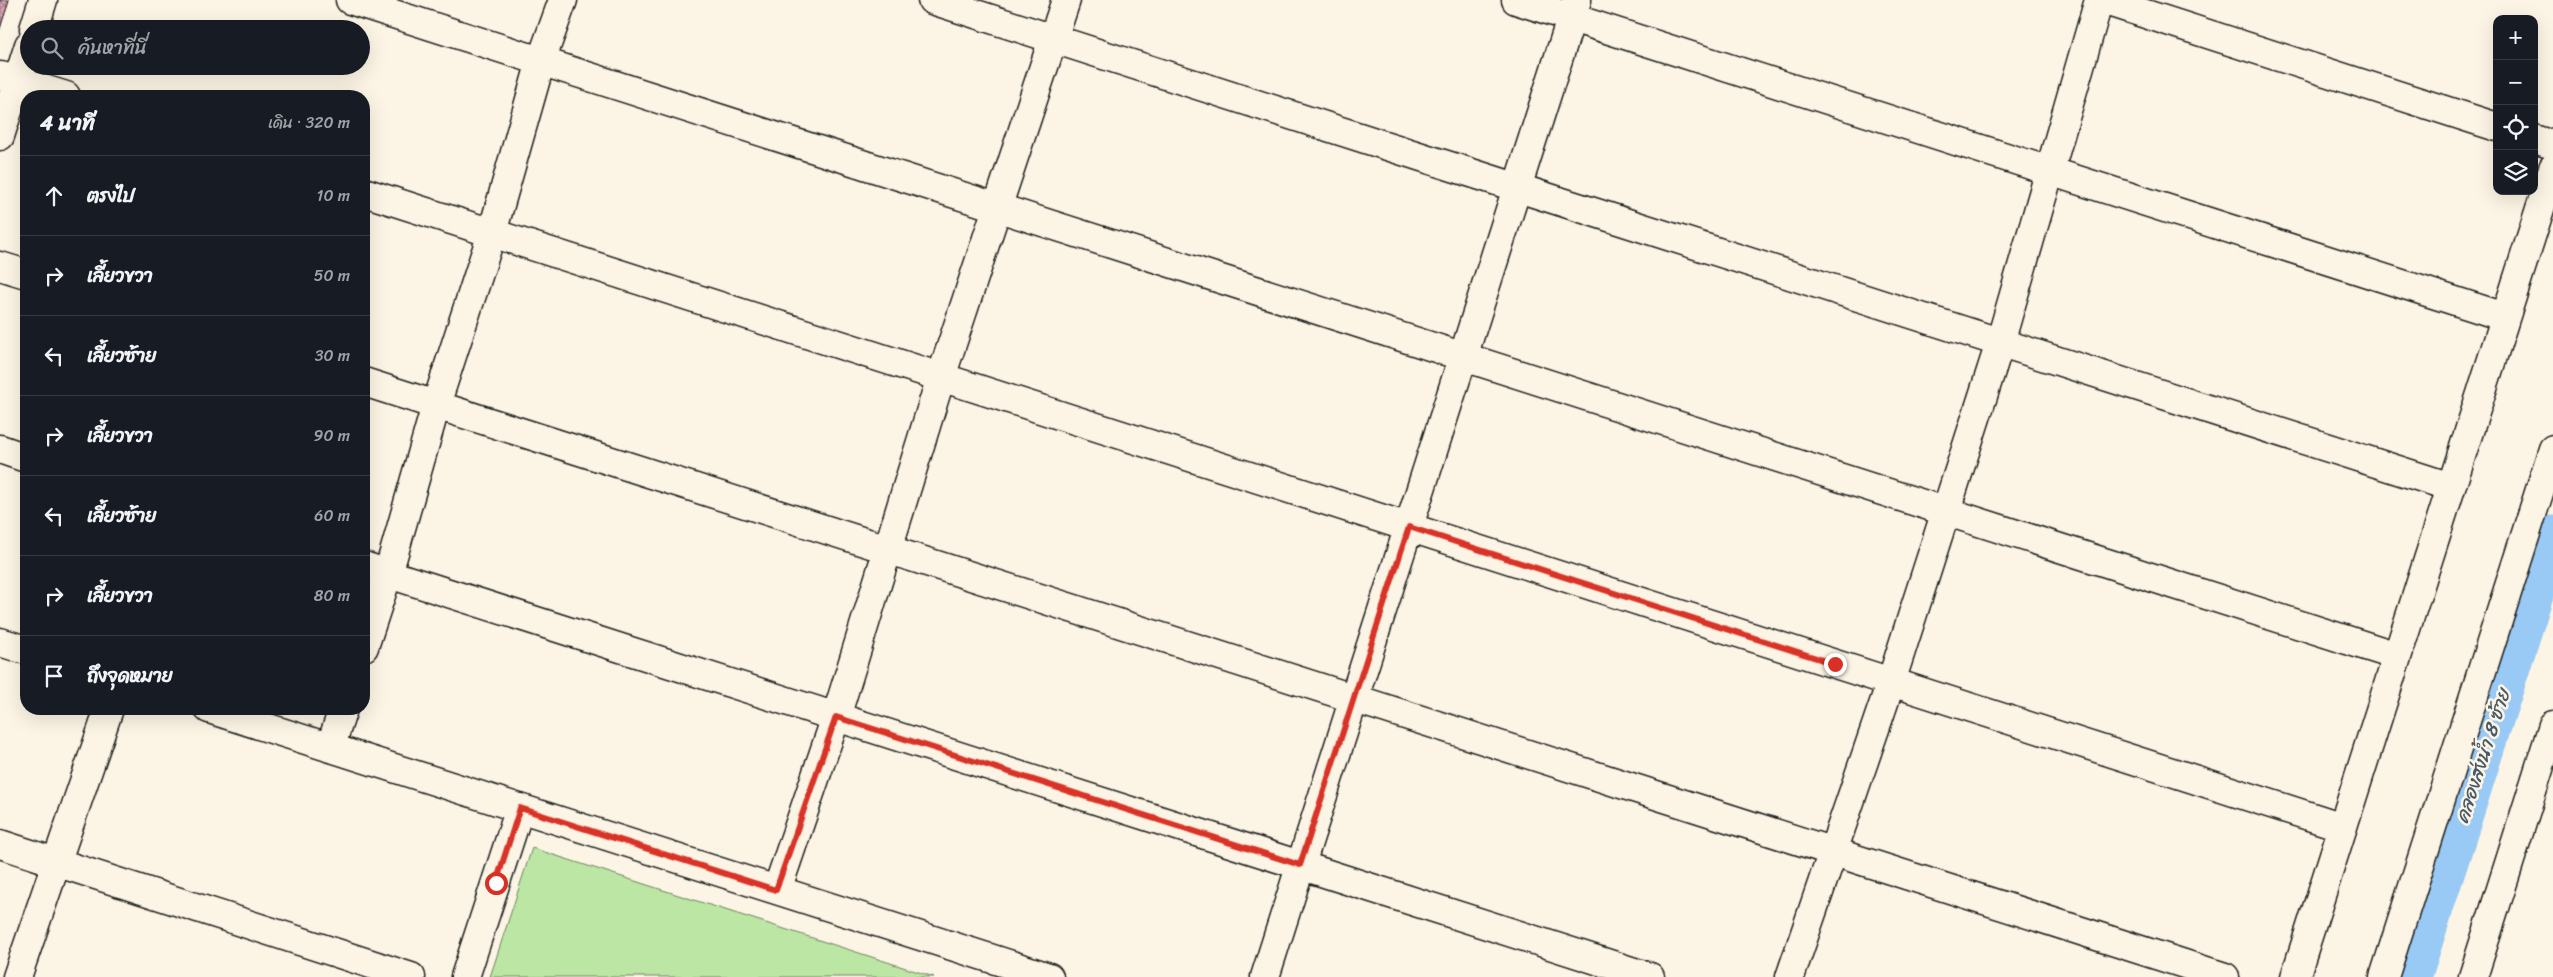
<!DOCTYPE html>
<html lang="th">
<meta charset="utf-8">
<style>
body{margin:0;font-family:Sriracha,"Playpen Sans Thai",sans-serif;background:#20242c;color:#f1f3f6}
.controls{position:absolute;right:15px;top:15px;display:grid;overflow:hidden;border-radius:10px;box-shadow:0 5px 20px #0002}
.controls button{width:45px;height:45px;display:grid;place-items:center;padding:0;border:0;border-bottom:1px solid #363941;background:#171b24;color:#f1f3f6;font:25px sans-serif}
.stop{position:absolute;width:15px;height:15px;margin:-11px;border:4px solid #d93025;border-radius:50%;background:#fff}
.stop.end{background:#d93025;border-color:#fff;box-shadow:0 1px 5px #0008}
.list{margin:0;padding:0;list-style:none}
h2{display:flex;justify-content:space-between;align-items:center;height:65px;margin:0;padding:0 20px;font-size:21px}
h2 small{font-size:16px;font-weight:400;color:#9ea1a6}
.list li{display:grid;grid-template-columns:32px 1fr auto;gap:15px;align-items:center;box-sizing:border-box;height:80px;padding:0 20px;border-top:1px solid #363941}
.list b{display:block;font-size:19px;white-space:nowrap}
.list em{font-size:16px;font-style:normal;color:#9ea1a6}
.icon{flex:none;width:28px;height:28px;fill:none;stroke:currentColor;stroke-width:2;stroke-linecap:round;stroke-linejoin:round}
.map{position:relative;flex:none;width:2553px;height:977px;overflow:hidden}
.search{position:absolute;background:#171b24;box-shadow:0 5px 20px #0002;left:20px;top:20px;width:350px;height:55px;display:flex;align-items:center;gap:12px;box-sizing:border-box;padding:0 18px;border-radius:28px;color:#9ea1a6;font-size:19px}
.panel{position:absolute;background:#171b24;box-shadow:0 5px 20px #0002;left:20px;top:90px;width:350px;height:625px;border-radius:20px}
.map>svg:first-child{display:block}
.green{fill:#bce6a3;stroke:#6c8160}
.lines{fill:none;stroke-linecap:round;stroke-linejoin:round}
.canal{stroke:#98caf5;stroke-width:39}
.building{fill:url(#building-cross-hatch);stroke:#1c1c1c}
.minor-casing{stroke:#1c1c1c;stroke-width:31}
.minor{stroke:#fcf5e5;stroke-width:28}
.route{stroke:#d93025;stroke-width:6}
.labels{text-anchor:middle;stroke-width:5;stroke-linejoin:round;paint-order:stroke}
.water-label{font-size:19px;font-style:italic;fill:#475968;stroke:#fcf5e5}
</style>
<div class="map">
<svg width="2553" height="977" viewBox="0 0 2553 977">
<defs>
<pattern id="building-cross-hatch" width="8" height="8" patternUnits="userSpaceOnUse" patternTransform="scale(1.25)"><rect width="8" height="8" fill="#d9a2b4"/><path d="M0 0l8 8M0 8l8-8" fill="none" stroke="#af8392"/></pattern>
</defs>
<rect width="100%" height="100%" fill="#fcf5e5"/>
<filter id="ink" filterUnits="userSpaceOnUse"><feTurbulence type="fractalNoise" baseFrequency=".02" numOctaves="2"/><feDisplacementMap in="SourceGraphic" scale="10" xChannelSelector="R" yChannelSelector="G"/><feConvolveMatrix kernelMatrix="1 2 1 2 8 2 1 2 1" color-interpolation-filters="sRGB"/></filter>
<g filter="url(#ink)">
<path class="green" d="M532,848l402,129h-444z"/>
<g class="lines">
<path class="canal" d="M2412,977l141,-442"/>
</g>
<path class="building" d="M0,0h9l-9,29z"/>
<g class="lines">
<g class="minor-casing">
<path id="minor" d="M350,0l2047,656
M932,0l1519,487
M1516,0l989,317
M2102,0l395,127
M34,29l9,-29
M1,76l65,20
M0,136l29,-91
M2534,139l19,6
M364,192l1979,635
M0,266l26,8
M364,382l1861,595
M0,449l26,9
M364,566l1286,411
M0,642l26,8
M364,647l24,-73 48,-169 56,-172 49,-172 22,-61
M209,709l840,268
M330,748l13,-39
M0,844l411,133
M777,890l59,-173 105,-340 125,-377
M17,977l92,-268
M465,977l55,-169
M1265,977l312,-977
M1790,977l101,-295 109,-339 99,-343
M2295,977l258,-809
M2384,977l169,-528
M2473,977l80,-252"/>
</g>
<use href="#minor" class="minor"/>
</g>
</g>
<g class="lines" filter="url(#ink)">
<path class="route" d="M496,883l24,-75 256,82 60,-173 464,148 109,-338 426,137"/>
</g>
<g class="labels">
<g class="water-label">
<text transform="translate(2482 756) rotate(-72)" y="7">คลองส่งน้ำ 8 ซ้าย</text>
</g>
</g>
</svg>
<div class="controls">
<button>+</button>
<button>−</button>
<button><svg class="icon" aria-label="locate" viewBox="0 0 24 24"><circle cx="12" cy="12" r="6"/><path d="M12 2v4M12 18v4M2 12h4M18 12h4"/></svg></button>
<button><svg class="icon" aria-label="layers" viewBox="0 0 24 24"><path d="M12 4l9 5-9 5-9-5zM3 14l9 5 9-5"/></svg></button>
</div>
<div class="stop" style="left:496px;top:883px"></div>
<div class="stop end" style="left:1835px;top:664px"></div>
<div class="search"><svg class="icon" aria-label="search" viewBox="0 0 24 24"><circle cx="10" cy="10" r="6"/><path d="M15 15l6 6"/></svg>ค้นหาที่นี่</div>
<section class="panel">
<h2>4 นาที<small>เดิน · 320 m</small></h2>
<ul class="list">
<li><svg class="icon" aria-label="ahead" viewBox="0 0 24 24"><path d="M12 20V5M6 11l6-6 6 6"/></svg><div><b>ตรงไป</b></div><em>10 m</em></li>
<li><svg class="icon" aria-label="right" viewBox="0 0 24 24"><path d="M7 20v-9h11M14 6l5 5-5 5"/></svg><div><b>เลี้ยวขวา</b></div><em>50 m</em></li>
<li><svg class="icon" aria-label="left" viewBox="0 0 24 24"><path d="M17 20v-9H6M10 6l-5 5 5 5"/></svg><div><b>เลี้ยวซ้าย</b></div><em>30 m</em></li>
<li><svg class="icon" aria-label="right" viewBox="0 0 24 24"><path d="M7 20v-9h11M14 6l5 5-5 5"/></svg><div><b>เลี้ยวขวา</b></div><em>90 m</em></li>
<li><svg class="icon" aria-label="left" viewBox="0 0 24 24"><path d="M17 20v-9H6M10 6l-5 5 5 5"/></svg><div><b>เลี้ยวซ้าย</b></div><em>60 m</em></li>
<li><svg class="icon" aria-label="right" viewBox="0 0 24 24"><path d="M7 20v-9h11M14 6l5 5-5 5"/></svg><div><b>เลี้ยวขวา</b></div><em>80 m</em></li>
<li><svg class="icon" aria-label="arrive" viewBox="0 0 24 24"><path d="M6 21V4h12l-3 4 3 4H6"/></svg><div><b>ถึงจุดหมาย</b></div></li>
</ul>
</section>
</div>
